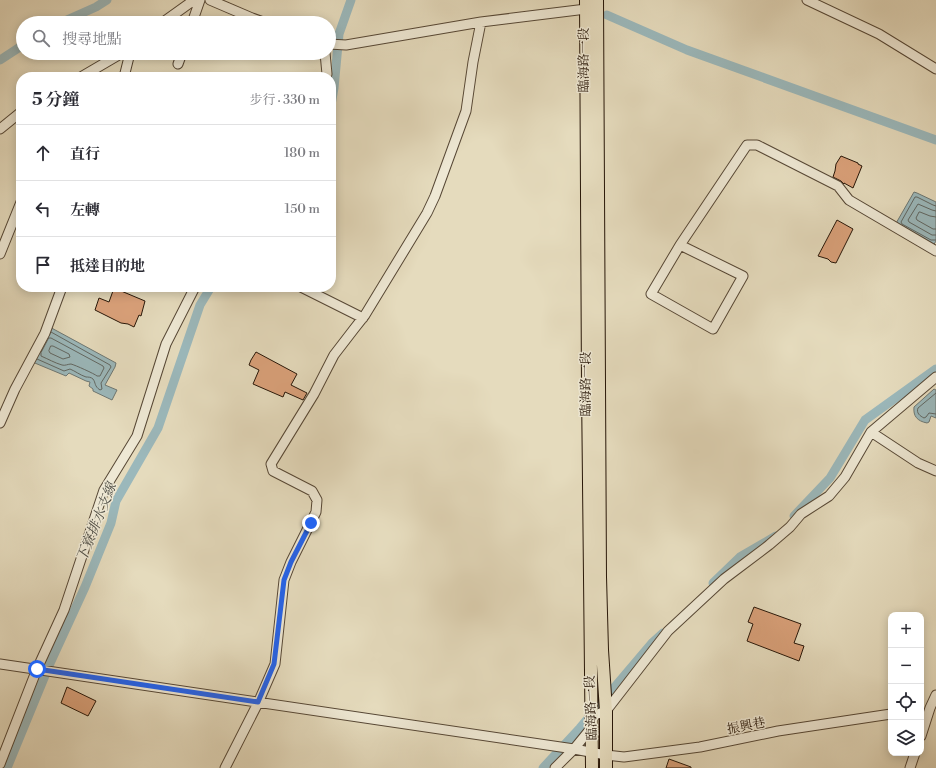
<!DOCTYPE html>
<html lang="zh-TW">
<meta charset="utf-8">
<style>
body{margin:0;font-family:"Libre Bodoni","Noto Serif TC",serif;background:#f2f2f3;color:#2b2b33}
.controls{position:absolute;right:12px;bottom:12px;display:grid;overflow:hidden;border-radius:8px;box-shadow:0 2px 10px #0003}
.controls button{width:36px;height:36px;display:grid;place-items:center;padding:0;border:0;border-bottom:1px solid #e1e1e2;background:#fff;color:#2b2b33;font:20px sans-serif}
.stop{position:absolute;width:12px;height:12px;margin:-9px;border:3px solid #2563eb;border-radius:50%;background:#fff}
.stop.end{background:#2563eb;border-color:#fff;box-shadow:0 1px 4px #0008}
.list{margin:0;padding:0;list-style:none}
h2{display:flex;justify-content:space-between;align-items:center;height:52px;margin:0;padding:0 16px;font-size:17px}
h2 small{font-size:13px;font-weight:400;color:#7c7c81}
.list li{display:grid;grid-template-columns:26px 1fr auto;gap:12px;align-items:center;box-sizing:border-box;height:56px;padding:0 16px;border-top:1px solid #e1e1e2}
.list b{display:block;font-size:15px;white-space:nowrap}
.list em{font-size:13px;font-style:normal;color:#7c7c81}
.icon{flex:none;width:22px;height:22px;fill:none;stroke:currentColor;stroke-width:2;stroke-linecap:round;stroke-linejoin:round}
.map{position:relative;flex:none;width:936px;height:768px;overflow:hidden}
.search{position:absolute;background:#fff;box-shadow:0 2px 10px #0003;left:16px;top:16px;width:320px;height:44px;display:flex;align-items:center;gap:10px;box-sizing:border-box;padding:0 14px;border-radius:22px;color:#7c7c81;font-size:15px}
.panel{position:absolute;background:#fff;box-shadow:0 2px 10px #0003;left:16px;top:72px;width:320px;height:220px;border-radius:16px}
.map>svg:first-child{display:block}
.water{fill:#9bb8bb;stroke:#6d7773}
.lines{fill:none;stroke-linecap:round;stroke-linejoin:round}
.shore{stroke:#616762;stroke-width:1}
.canal{stroke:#9bb8bb;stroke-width:9}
.building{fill:#daa17a;stroke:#271608}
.minor-casing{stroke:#564735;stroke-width:11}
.major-casing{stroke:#271608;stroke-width:14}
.minor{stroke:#eee8d4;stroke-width:9}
.major{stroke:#e5dbbd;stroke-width:12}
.route{stroke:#2563eb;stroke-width:5}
.labels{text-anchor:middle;stroke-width:3;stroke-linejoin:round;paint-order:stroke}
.street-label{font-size:13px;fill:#271608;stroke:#eee8d4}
.water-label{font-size:14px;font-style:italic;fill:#504f47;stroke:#eee8d4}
</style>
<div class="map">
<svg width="936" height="768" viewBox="0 0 936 768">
<rect width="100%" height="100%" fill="#e5dbbd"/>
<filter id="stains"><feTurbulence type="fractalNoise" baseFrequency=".005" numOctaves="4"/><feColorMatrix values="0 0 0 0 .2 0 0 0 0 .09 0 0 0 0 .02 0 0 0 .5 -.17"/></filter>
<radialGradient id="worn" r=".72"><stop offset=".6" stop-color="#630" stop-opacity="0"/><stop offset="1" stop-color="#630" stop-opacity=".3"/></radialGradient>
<path class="water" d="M914,192l3,1 19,9v39l-3,5 -38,-21z
M46,325l70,38 -1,4 -10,18 12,5 -5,10 -19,-9v-2l-4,-3 1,-4 -4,-1 -17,-8 -3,3 -36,-15z
M934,389l2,1v28l-5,-2 -2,6 -2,1c-10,-2 -14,-7 -13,-16z"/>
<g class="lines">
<path class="shore" d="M936,206l-3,-1 -16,-8h-2l-14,25 1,2 29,16h5
M936,211l-4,-1 -14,-6 -10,16 1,2 23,13h4
M936,217l-6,-1 -10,-4h-1l-3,6 1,2 16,9h3
M49,338h2l52,28 1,2 -4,8h-3c-2,-2 -22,-11 -26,-12 -3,0 -6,2 -9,1 -7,-2 -14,-6 -21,-9v-3z
M51,346h2l16,8 1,3 -7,2 -13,-6 -1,-2z
M37,359l27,12 6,-2c5,2 10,6 16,8 2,0 5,0 7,2 3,4 1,7 7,11l2,-1 -1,-6 10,-16 -1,-2 -59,-33
M936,393l-18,15c-2,5 2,8 6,10l2,-1 3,-4 7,1"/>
<path class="canal" d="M607,15l80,35 249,90
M60,23l36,-16 11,-7
M0,60l23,-15
M331,105l3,-17 5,-54 12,-34
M794,516l36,-38 35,-58 71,-51
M713,583l27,-26 36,-21
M7,768l44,-107 34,-74 26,-64 5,-22 42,-73 42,-123 11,-18
M543,768l37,-40 73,-86 10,-9"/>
</g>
<path class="building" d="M841,156l17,7v1l4,2 -9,22 -9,-5v1l-3,-3 -8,-4 2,-6 1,-7z
M837,220l16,9 -17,34 -5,-1 -3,-3 -10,-3z
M114,288l31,13 -4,15 -2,-1 -5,12 -6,-3 -7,-1 -26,-13 4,-12 10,4z
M256,352l41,22 -6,11 16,8 -4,7 -18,-8 -2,5 -30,-13 6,-14 -10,-5 2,-5z
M754,607l47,17 -7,19 10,3 -5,15 -52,-20 6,-17 -5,-2z
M67,687l29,14 -8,15 -27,-13z
M669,759l22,8v1h-25z"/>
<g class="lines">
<g class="minor-casing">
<path id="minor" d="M210,0l42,18 14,5
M807,0l72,34 57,35
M162,23l32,-23
M192,23l8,-23
M329,44l17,1 135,-23 105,-13 1,-5
M325,53l2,21 -1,3
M178,64l4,-11
M81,77l41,-24
M124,77l6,-24
M0,129l21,-17
M680,245l63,31 -30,53 -62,-35 29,-49 67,-100h10l81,41 11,14 87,51
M0,254l21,-52
M301,287l62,31
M0,423l15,-34 30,-56 17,-46
M871,432l47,31 18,8
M0,664l574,85 32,6 18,2 76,-10 78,-16 113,-17
M592,716l14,-5 62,-80 56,-52 45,-34 21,-18 11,-13 28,-18 16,-19 26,-45 65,-55
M921,736l9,-28 6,-13
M0,764l37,-95 27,-59 40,-120 33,-54 29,-92 29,-57
M225,768l33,-65 17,-39 9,-84 7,-18 25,-50 1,-12 -5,-9 -39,-20 -2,-7 43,-70 20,-39 20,-26 11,-14 62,-102 8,-17 31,-85 7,-49 8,-40
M555,768l19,-19 18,-22
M910,768l5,-15"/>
</g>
<g class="major-casing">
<path id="major" d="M586,0l2,387 4,381
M597,0l3,577 2,73 4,61v57"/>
</g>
<use href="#minor" class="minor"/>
<use href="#major" class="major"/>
</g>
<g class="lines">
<path class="route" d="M37,669l221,33 16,-38 10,-84 7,-18 20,-39"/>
</g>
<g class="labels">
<g class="street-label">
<text transform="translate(583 60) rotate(-90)" y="5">臨海路一段</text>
<text transform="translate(585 384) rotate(-90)" y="5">臨海路一段</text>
<text transform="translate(590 708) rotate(-92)" y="5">臨海路一段</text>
<text transform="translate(746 725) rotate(-11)" y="5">振興巷</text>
</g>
<g class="water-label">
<text transform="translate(96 522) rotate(-68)" y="5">下寮排水支線</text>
</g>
</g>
<rect width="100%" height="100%" filter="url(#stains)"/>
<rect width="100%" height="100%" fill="url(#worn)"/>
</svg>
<div class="controls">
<button>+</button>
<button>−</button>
<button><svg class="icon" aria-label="locate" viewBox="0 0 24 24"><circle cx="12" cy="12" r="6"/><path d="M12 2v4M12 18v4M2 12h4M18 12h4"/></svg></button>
<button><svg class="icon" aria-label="layers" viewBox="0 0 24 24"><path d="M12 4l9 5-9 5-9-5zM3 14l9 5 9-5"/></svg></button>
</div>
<div class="stop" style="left:37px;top:669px"></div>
<div class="stop end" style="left:311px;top:523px"></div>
<div class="search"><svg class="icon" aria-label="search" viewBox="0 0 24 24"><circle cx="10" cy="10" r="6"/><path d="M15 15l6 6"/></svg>搜尋地點</div>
<section class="panel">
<h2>5 分鐘<small>步行 · 330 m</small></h2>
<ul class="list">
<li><svg class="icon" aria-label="ahead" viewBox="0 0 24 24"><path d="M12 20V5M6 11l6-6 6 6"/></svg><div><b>直行</b></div><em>180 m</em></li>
<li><svg class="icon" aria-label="left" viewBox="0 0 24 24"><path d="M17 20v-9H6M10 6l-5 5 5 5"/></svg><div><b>左轉</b></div><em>150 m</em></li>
<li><svg class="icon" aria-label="arrive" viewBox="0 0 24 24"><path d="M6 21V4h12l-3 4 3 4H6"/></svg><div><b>抵達目的地</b></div></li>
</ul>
</section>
</div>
